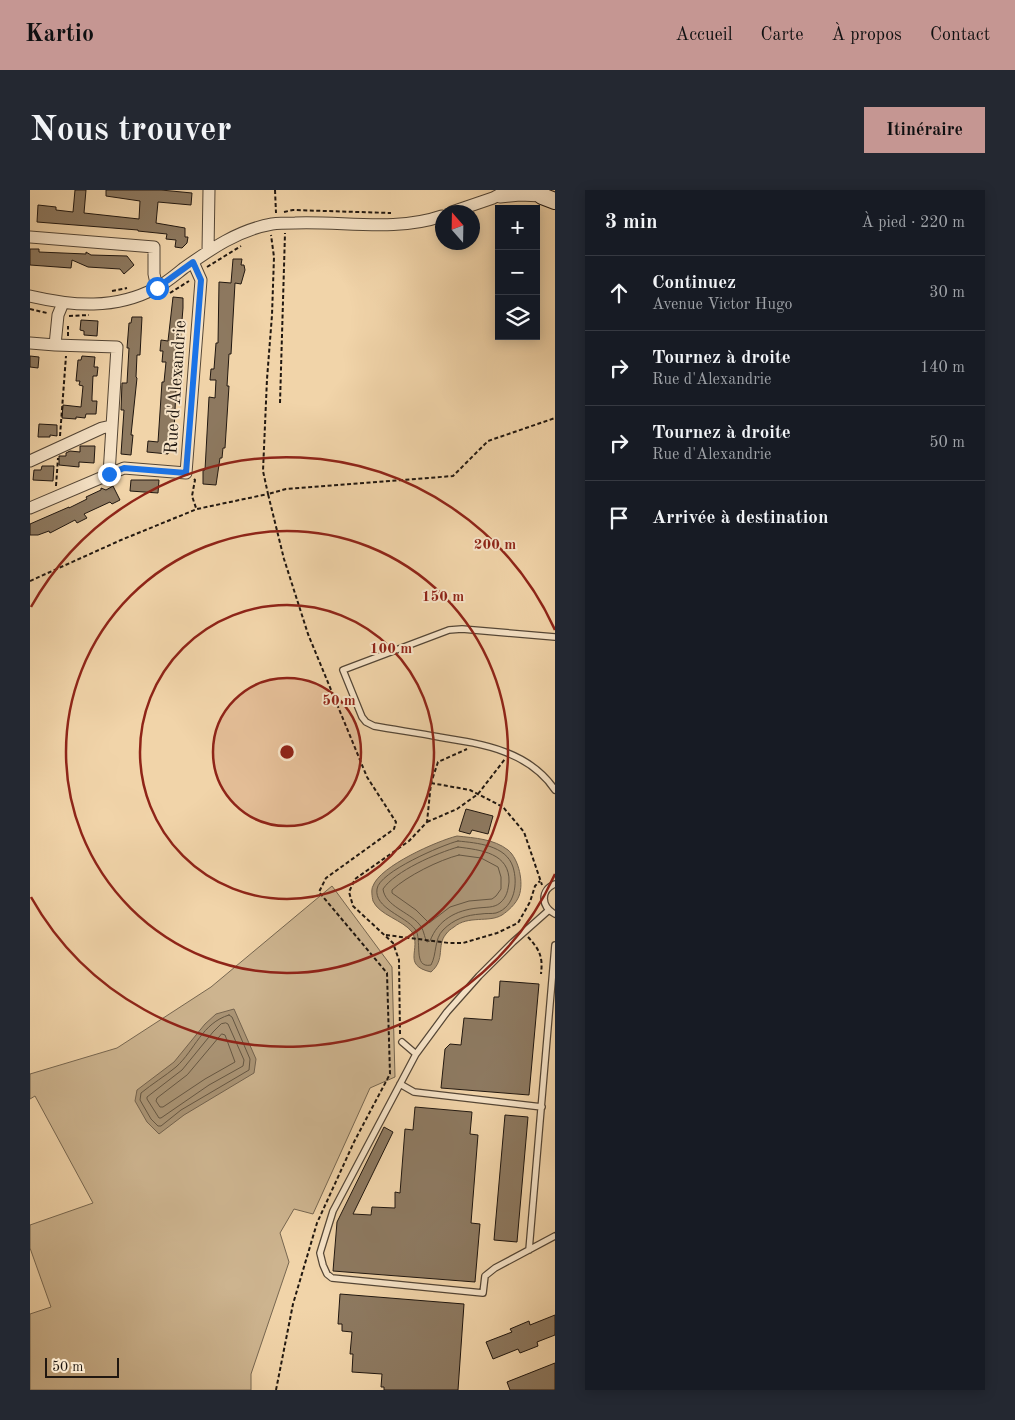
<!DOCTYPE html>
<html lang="fr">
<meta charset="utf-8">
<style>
body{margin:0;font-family:"Old Standard TT",serif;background:#242831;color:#f1f3f6}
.controls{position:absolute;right:15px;top:15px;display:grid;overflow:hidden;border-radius:0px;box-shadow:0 2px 12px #0003}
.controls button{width:45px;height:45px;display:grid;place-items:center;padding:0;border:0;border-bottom:1px solid #363941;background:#171b24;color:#f1f3f6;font:25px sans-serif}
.compass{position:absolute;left:405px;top:15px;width:45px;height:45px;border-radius:50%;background:#171b24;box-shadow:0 2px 12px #0003;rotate:340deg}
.scale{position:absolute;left:15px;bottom:12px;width:74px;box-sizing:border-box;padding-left:5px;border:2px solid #201710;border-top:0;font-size:14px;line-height:18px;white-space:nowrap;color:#201710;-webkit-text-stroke:4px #f6e3c7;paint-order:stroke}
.stop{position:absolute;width:15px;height:15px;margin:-11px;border:4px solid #1a73e8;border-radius:50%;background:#fff}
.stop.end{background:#1a73e8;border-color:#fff;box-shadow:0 1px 5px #0008}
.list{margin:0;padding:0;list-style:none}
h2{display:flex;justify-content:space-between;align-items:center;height:65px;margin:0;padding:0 20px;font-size:21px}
h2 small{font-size:16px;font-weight:400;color:#9ea1a6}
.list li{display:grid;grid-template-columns:32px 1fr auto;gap:15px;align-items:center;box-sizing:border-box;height:75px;padding:0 20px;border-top:1px solid #363941}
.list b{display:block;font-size:19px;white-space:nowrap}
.list p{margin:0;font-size:16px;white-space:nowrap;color:#9ea1a6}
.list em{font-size:16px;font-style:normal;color:#9ea1a6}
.icon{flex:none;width:28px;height:28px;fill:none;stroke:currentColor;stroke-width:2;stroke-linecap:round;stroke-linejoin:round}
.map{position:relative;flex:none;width:525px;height:1200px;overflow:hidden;border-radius:0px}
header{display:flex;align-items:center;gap:30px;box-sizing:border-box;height:70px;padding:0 25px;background:#c59692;color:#111}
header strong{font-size:24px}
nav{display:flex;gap:28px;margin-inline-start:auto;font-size:18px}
.intro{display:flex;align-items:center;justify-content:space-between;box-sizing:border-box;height:120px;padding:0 30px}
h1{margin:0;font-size:35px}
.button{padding:12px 22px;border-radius:0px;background:#c59692;color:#111;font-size:18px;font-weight:700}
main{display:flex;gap:30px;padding:0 30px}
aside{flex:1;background:#171b24;border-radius:0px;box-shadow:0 2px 12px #0003}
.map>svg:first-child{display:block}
.grass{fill:#cdb48f;stroke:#766650}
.water{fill:#aa9475;stroke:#73624d}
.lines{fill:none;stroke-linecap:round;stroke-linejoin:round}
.shore{stroke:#655642;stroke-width:1}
.building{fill:#8d7960;stroke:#201710}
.service-casing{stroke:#544636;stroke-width:8}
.minor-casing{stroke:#544636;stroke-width:13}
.secondary-casing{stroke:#201710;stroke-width:18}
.path{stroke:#201710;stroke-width:2;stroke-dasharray:4 2.5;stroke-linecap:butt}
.service{stroke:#f6e3c7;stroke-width:5.5}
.minor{stroke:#f6e3c7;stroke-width:11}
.secondary{stroke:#f6e3c7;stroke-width:16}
.route{stroke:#1a73e8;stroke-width:6}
.ring{fill:none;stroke:#8f2418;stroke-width:2.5}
.labels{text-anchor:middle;stroke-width:4;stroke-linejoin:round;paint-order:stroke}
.street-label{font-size:18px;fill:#201710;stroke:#f6e3c7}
.centre{fill:#8f2418;stroke:#f6e3c7;stroke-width:2.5}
.ring-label{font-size:15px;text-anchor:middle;font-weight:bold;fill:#8f2418;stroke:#f6e3c7;stroke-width:4;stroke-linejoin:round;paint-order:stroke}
</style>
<header>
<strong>Kartio</strong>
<nav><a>Accueil</a><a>Carte</a><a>À propos</a><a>Contact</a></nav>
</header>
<div class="intro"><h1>Nous trouver</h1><a class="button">Itinéraire</a></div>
<main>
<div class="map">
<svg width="525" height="1200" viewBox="0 0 525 1200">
<rect width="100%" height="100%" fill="#f1d4a9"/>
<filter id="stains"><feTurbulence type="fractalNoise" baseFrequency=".004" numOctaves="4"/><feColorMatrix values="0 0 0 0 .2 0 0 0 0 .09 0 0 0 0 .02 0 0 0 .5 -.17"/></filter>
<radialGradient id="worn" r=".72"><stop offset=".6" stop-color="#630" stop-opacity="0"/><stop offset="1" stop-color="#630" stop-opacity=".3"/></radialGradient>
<path class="grass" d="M302,696l60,81 3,110 -25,11 -57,126 -19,-5 -14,24 9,29 -38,112v16h-221v-76l21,-7 -21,-59v-23l63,-22 -58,-107 -5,3v-25l87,-26 94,-61z"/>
<path class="water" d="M427,646c18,2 37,3 51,14 11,9 16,33 11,46 -3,8 -11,15 -17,19 -13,8 -34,0 -48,12 -3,2 -6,4 -8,7 -10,12 0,25 -15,38 -30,-7 -9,-23 -19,-40 -9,-12 -33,-17 -39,-31 -1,-4 -2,-12 0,-15 7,-20 64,-45 84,-50z
M204,819l22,50 -2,14 -70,42 -25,19 -12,-12 -12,-21 2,-11 37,-28 31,-38 11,-10z"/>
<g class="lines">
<path class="shore" d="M428,651c19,2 48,4 55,26 5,16 2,40 -17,46 -4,1 -10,0 -15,1 -15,1 -27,5 -38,16 -9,9 -6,24 -12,35 -19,4 -8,-26 -16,-36 -10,-13 -41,-21 -38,-40 2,-17 65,-44 81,-48z
M428,657c23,3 52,6 51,35 -1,8 -2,15 -9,21 -6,5 -14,4 -22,5 -22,2 -40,12 -48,33l-3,1c-3,-5 -3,-13 -8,-18 -10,-12 -34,-18 -36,-35 12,-18 54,-36 75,-42z
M429,665l22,3 17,9 3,10v12l-5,7 -4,3 -23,2 -19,6 -21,16 -13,-13 -24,-17v-3c15,-14 47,-30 67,-35z
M199,825l3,2 18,42 -1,11 -68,40 -20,16h-3l-7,-7 -11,-19 1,-7c11,-9 24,-17 35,-26 19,-17 26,-44 53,-52z
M196,833l2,1 16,36 -1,6 -34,19 -48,33h-2l-12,-19v-2l35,-27 31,-38 8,-8z
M192,844l3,1 10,27 -30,17 -42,28h-3l-4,-6 1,-3 30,-23z"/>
</g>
<path class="building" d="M45,0h11l-2,23 55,6 1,-18 -34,-5v-6h55l31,3 -1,12 -33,-3 -2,21 29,5v9h3l-1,6 -5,5 -7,-1 1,-7 -10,-1 1,-5 -29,-3v-1l-101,-8 1,-17 18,2v3l17,2z
M0,59h9v3l47,2v-2l5,3 36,1 7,9 -10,9 -4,-5 -32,-2 -16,-7 -1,8 -41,-3z
M203,69h9l-1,6h3l1,5 -4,14 -6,-1 -4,71h-2l-2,32h2l-4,62h-2l-1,10h-2l-4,27 -13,-1v-14h2l4,-73 6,1 1,-18h-6l1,-11h3l2,-26h2l1,-61 12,1z
M143,107l10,1v10l-5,61 1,1 -3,19 -2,43 -3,-1 -3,23 -21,-2 1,-11 10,1 4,-60h2l2,-20h-4l1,-11h-3l1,-11 7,1z
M102,127h10l-2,38h-3l-1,22 1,1 -6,57h2l-2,20 -10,-1 3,-44h-3l1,-27h5l2,-35h-2l2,-25h2z
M51,130l17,1 -1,15 -13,-1v-4l-4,-1z
M0,166l9,1 -1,11 -8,-1z
M52,166l13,1 -1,10h4l-1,9h-4l-1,21v4h5l-1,13h-10l-1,4 -9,-1v2l-14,-1 1,-13 18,2 2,-21 -4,-1 1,-4h-4l2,-21h3z
M9,234l18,1v11l-7,-1v2h-12z
M50,256h15l-1,17 -15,-1v5l-20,-2v-9h7v-3l4,-2 10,1z
M12,276h12l-1,15 -20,-1 1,-10h7z
M101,290h28l-1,13 -28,-2z
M83,296l7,14 -8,4 -2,-2 -26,12 3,4 -10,5 -2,-3 -25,13 -1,-2 -11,4h-8v-11l39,-17v1l18,-9 -1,-2 15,-7v-2l5,2z
M436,619l27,7 -5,18 -16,-4 -2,4 -11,-3z
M470,791l39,3 -10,111 -88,-7 4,-39 5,-5 11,1 3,-27 28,2 2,-23h5z
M385,917l57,5 -2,22 8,1 -7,88 9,1 -5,58 -142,-11 4,-49 47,-95 9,5 -40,82 18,1 1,-8 23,1v-16l5,1 5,-64 8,1z
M475,925l23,2 -11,125 -23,-2z
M310,1104l124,10 -6,86h-74v-3h-3l1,-13 -30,-2 1,-18h-3l2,-22 -10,-1v-7h-4z
M525,1125v20l-18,7 1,4 -18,7 -2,-4 -25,10 -7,-17 26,-10 -2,-3 19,-8 1,4z
M525,1173v27h-45l-3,-8z"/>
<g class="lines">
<g class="service-casing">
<path id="service" d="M525,447l-93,-8 -13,1 -106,40 19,47 4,5 8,4c22,4 44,7 65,11 44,7 90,14 116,53
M525,694c-15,6 -14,23 0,30
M519,720l-36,32 -34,34 -32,36 -31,42 -83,157 -13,42 3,12 4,9 5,4 151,15 2,-17 10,-8 60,-32
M372,852l14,12
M370,894l14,8 128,15
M499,1060l26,-305"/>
</g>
<g class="minor-casing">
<path id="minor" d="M470,7l20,-2 22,1
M422,22l41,-14 15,-8
M0,47l124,10v27l3,14
M178,61l1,-61
M0,106c43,10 85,14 126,-8 10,-5 19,-13 28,-20 27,-19 54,-38 88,-44 7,-1 15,-1 23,-1 48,-2 101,9 147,-7
M33,113l-5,12 -3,30 62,2 -8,127
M0,153l25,2
M0,271l72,-33 9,-2
M0,318l94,-40 62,5 15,-193 -8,-18"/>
</g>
<g class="secondary-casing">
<path id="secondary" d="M506,0l6,6 13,5"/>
</g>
<path class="path" d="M245,0l1,23
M254,22l9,-2 98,3
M177,77l34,-21
M82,101l15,-3
M140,103l19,-12
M0,119l17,4
M39,126l20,-1
M38,146v-10
M250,213l5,-170
M30,246l6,-80
M164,289l1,1 -3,16 4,12
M26,296l2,-28
M0,391l91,-41 76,-31 71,-15 -5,-23 4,-92 5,-64 2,-58 -3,-22
M401,593l39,7 33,17 21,25 18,53
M397,632l30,-13 21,-15 27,-35
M356,745l63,8h14l34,-10 21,-10 12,-21 5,-16 5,-5
M498,747c12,13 15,20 13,37
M370,844l-1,-74 -6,-17 -40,-37 -4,-14 6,-13 54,-38 18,-19 4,-39 7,-21 29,-13
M246,1200l17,-86 24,-81 37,-81 36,-68 -3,-101 -68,-81 7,-14 68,-49 2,-7 -29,-45 -59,-143 -24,-75 -16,-65 18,-5 167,-13 35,-35 67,-23"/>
<use href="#service" class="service"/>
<use href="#minor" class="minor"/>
<use href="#secondary" class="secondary"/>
</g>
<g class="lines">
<path class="route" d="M79,284l15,-6 62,5 15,-193 -8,-18 -36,26"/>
</g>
<circle cx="257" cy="562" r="74" fill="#8f2418" fill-opacity=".12"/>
<g class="ring">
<circle cx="257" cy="562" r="74"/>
<circle cx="257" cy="562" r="147"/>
<circle cx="257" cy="562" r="221"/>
<path d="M525 684A294 294 0 0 1 1 707M1 417A294 294 0 0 1 525 440"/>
</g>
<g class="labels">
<g class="street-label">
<text transform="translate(145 197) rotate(-86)" y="6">Rue d'Alexandrie</text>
</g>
</g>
<circle cx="257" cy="562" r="8" class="centre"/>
<g class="ring-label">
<text x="465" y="359">200 m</text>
<text x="413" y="411">150 m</text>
<text x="361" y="463">100 m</text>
<text x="309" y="515">50 m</text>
</g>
<rect width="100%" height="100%" filter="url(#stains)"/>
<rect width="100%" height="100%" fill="url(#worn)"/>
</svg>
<div class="controls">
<button>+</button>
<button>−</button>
<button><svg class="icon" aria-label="layers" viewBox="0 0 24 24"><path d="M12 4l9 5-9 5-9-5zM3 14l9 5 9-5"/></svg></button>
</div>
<svg class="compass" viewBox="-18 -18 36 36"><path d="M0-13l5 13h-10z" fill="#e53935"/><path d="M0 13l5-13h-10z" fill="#9ea1a6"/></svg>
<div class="scale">50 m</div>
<div class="stop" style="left:127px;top:98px"></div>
<div class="stop end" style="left:79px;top:284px"></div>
</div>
<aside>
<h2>3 min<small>À pied · 220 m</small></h2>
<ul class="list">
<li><svg class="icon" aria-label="ahead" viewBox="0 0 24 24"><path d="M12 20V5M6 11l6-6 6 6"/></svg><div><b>Continuez</b><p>Avenue Victor Hugo</p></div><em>30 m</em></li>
<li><svg class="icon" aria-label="right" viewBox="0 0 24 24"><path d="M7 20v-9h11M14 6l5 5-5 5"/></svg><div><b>Tournez à droite</b><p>Rue d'Alexandrie</p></div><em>140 m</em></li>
<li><svg class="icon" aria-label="right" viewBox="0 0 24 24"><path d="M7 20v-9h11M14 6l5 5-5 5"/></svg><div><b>Tournez à droite</b><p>Rue d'Alexandrie</p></div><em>50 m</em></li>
<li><svg class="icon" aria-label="arrive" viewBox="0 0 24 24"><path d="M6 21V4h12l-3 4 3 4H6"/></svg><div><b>Arrivée à destination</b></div></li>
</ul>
</aside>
</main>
